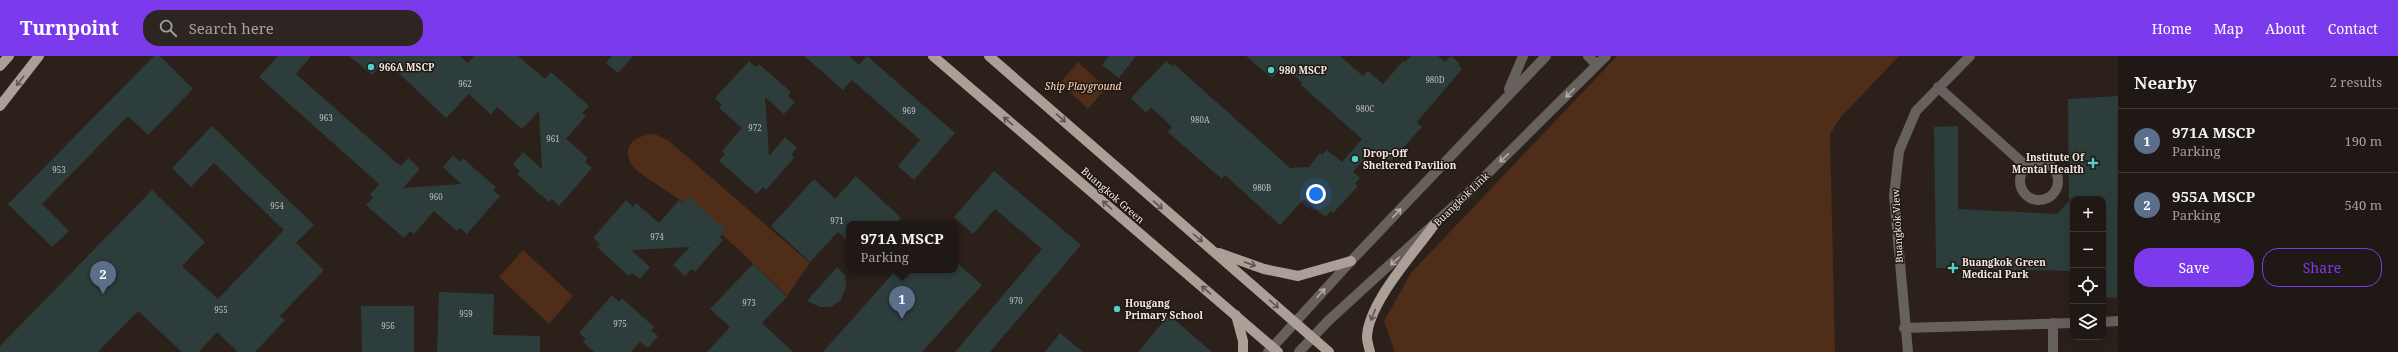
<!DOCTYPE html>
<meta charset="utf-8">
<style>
body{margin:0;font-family:"Noto Serif",serif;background:#2d2522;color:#f1f3f6}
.controls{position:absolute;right:12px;bottom:12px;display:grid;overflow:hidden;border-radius:8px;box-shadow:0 4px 16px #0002}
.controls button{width:36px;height:36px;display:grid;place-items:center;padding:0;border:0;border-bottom:1px solid #3d3734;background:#201814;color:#f1f3f6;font:20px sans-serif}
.you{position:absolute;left:1316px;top:138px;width:14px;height:14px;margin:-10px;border:3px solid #fff;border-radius:50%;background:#1a73e8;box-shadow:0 0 0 6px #1a73e833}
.badge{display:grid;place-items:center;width:26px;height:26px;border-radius:50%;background:#7c3aed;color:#fff;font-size:13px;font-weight:700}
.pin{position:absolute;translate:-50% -33px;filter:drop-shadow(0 1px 2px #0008)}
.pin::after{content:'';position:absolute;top:21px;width:14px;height:12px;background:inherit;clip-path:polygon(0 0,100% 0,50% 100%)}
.popup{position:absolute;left:846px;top:165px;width:112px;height:52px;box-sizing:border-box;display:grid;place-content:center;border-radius:8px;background:#201814;filter:drop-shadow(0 1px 3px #0005);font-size:13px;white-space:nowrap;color:#a2a0a0}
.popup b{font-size:15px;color:#f1f3f6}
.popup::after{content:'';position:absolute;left:50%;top:100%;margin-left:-8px;border:8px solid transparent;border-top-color:#201814}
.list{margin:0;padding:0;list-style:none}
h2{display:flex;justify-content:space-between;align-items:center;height:52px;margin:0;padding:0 16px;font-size:17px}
h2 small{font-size:13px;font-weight:400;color:#a2a0a0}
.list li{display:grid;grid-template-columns:26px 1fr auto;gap:12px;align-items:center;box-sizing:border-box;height:64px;padding:0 16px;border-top:1px solid #3d3734}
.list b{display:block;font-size:15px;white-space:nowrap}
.list p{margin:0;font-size:13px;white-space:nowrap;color:#a2a0a0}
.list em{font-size:13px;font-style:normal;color:#a2a0a0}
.actions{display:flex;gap:8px;padding:12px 16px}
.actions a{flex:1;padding:9px 0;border:1px solid #7c3aed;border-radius:16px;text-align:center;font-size:14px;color:#7c3aed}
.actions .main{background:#7c3aed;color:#fff}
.icon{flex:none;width:22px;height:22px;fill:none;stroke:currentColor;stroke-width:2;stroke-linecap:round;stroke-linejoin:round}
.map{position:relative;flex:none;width:2118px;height:296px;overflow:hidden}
header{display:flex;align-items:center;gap:24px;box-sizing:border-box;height:56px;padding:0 20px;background:#7c3aed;color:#fff}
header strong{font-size:19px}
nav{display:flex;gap:22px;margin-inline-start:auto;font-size:14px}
.search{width:280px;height:36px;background:#2d2522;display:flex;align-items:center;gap:10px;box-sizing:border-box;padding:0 14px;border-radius:16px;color:#a2a0a0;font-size:15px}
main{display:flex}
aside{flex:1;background:#201814}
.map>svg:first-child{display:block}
.green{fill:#4f2d19}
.building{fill:#2d3d3c}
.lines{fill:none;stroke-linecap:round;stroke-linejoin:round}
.minor{stroke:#67615e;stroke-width:10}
.primary{stroke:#ab9f98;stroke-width:10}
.oneway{stroke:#5f544e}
.oneway2{stroke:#b3aca8}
.poi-dot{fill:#53cdca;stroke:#211711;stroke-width:1.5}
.labels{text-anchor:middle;stroke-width:3;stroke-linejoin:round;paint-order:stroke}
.number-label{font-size:8px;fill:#c0bebb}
.poi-label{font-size:10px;font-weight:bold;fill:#f1e9e5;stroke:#211711;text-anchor:start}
.park-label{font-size:10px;font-style:italic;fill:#fed8c3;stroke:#211711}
.street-label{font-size:10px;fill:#f1e9e5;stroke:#211711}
</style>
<header>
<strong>Turnpoint</strong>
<div class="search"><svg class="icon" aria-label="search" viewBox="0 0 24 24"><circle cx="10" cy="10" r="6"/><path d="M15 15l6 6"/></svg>Search here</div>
<nav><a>Home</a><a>Map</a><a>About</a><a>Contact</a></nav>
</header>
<main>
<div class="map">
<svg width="2118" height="296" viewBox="0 0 2118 296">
<rect width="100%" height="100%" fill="#2b201a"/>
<path class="green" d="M1617,0h282l-59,62 -10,16 5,218h-440l-11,-31 27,-48z
M1078,6l28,26 -18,21 -28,-26z
M655,78l14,7 141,122 -23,33c-37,-35 -73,-72 -114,-101 -10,-7 -40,-24 -43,-33 -8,-20 9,-27 25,-28z
M523,194l50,46 -24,28 -50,-47z"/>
<path class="building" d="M154,0h6l33,33 -45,46 -20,-19 -86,88 27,27 -17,16 -44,-43z
M278,0h33l-15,18 101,89 4,3 7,-8 12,11 -17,19 58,-4 -18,-17 10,-12 7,7 3,-4 13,12 20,17 -3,3 7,6 -33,38 -7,-6 -3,3 -23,-20 -20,23 -4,-3 -6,7 -38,-33 7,-7 -3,-3 9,-11 -120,-107z
M349,0h111l8,7 6,-7h44l27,23 6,-7 38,34 -7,7 4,3 -20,23 22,19 -3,4 7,6 -33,38 -7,-7 -3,3 -32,-28 3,-3 -7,-7 10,-12 19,17 -3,-58 -17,18 -25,-22 -6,8 -22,-21 -23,24 -61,-58 -13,15z
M612,0h21l-15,17 -12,-10z
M804,0h45l10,9 8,-9 88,77 -41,47 -16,-14 22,-26 -68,-60 -9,10z
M1109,0h27l-17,22 -17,-13z
M1246,0h94l23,20 5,-5 15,13 20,-23 2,1 6,-6h27l7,6 6,-6 9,8 -1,2 3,3 -45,53 5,5 -31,34 -2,-2 -1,2 -15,-12 -20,23 7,6 -5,6 3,2 -25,27 -2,-2 -6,6 -21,-18 -24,26 -55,-50 -3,4 -44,-38 -10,-9 4,-5 -21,-20 -5,6 -15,-15 35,-37 6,5 2,-2 116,104 19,-1 11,-14 2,2 5,-5 15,12 20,-23 -61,-54 1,-2 -18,-18 -12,13z
M749,5l7,6 3,-3 32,28 -3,4 7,6 -11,12 -19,-17 4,59 16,-19 12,11 -6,7 3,3 -28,32 -3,-3 -6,7 -38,-33 6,-7 -3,-3 20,-23 -23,-20 3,-3 -7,-7z
M2118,40l-1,202 -14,-1v-98h-30v72l-137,-3 -2,-141 24,-1v83l99,5 14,-15h-2l-1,-100z
M212,70l102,99 -18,18 28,27 -44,46 5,4 -30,32h-17l-21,-20 -18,20h-17l-44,-41 -40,41h-98v-6l152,-156 53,52 -23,24 36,33 66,-69 -70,-67 -23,24 -19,-19z
M994,115l87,74 -91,107h-35l87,-103 -47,-40 -22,25 -19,-17z
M856,120l45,42 -6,6h-46v19l-11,-11 -28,30 -39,-36 43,-47 21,20z
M688,140l38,34 -6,7 3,3 -28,32 -4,-3 -6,7 -12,-11 17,-18 -59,3 19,17 -10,12 -8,-6 -3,3 -32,-29 3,-3 -7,-6 33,-38 7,7 3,-4 23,20 20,-23 3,3z
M955,205l27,24 -60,67h-99l73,-82h59z
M753,208l34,33 -25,26 31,29h-86l23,-25 -20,-18z
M837,211l8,8 1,13 -6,13 -10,6h-10l-13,-6z
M439,236l55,2 -1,41 47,1v16h-103z
M612,239l7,7 3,-4 32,29 -3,3 7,6 -10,12 -8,-6 -9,10h-37l-11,-10 3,-3 -7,-6z
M361,250h53v46h-52z
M1169,259l43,37h-74z
M1060,277l23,19h-38z"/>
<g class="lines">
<path class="minor" d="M1588,0l9,9
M1938,31l88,79
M1509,33l14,-33
M2020 125a19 19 0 1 1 38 0a19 19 0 1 1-38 0Z
M2103,266l15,-1
M2053,267v29
M1904,272l169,-5
M1268,296l83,-91 195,-205
M1299,296l29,-31 139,-127 139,-138
M1908,296l-14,-156 5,-45 17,-40 54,-55"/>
<path class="primary" d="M933,0l345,296
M989,0l340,296
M0,10l9,-10
M0,50l39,-50
M1219,197l45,16 34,7 53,-15
M1236,259l7,26v11
M1370,296c-1,-5 -3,-10 -3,-15 1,-34 47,-84 67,-112"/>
</g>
<defs><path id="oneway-shaft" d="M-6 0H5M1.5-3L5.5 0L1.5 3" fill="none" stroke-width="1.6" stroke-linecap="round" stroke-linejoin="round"/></defs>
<g class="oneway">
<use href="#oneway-shaft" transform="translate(20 25) rotate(129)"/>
<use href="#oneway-shaft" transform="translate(1061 62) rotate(41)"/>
<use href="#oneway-shaft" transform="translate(1008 65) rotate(-139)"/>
<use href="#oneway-shaft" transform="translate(1107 149) rotate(-139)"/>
<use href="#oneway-shaft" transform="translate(1158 149) rotate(41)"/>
<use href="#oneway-shaft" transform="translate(1198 182) rotate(40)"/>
<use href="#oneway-shaft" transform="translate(1250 208) rotate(19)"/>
<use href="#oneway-shaft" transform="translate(1206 234) rotate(-139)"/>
<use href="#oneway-shaft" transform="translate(1274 248) rotate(41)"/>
<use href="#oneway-shaft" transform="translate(1373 259) rotate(112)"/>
</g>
<g class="oneway2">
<use href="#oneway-shaft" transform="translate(1570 37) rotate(135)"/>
<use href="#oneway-shaft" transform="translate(1504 102) rotate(136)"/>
<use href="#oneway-shaft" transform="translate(1397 157) rotate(-46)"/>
<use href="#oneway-shaft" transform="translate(1395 205) rotate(138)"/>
<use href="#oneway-shaft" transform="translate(1321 237) rotate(-48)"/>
</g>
<g class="poi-dot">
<circle cx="371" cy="11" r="4"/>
<circle cx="1271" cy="14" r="4"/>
<circle cx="1355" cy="103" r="4"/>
<path d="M2091 101h4v4h4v4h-4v4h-4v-4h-4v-4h4z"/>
<path d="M1951 206h4v4h4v4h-4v4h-4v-4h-4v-4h4z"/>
<circle cx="1117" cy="253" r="4"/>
</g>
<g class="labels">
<g class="number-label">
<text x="1435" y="27">980D</text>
<text x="465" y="31">962</text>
<text x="1365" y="56">980C</text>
<text x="909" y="58">969</text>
<text x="326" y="65">963</text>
<text x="1200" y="67">980A</text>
<text x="755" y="75">972</text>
<text x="553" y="86">961</text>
<text x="59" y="117">953</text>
<text x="1262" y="135">980B</text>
<text x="436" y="144">960</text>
<text x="277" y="153">954</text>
<text x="837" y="168">971</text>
<text x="657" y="184">974</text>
<text x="1016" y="248">970</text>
<text x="749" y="250">973</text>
<text x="221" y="257">955</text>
<text x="466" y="261">959</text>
<text x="620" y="271">975</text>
<text x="388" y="273">956</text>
</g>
<g class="poi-label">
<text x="379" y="15">966A MSCP</text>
<text x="1279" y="18">980 MSCP</text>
<text x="1363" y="101">Drop-Off<tspan x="1363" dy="12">Sheltered Pavilion</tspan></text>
<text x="2084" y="105" text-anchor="end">Institute Of<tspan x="2084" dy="12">Mental Health</tspan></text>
<text x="1962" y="210">Buangkok Green<tspan x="1962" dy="12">Medical Park</tspan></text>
<text x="1125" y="251">Hougang<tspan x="1125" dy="12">Primary School</tspan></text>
</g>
<g class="park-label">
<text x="1083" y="34">Ship Playground</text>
</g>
<g class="street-label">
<text transform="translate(1113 139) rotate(41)" y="4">Buangkok Green</text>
<text transform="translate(1461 143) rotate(-44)" y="4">Buangkok Link</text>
<text transform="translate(1897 170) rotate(-93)" y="4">Buangkok View</text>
</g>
</g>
</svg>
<div class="controls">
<button>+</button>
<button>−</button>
<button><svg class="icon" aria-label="locate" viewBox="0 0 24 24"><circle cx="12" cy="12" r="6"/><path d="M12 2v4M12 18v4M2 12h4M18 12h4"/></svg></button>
<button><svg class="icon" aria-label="layers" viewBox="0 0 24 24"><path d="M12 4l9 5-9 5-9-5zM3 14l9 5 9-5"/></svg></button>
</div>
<div class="you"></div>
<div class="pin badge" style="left:902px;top:263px;background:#5c6f8a">1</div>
<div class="popup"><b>971A MSCP</b>Parking</div>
<div class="pin badge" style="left:103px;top:238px;background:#5c6f8a">2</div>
</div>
<aside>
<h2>Nearby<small>2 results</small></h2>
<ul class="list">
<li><span class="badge" style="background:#5c6f8a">1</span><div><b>971A MSCP</b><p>Parking</p></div><em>190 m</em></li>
<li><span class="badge" style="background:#5c6f8a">2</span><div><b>955A MSCP</b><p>Parking</p></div><em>540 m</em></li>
</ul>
<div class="actions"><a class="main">Save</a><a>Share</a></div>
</aside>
</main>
